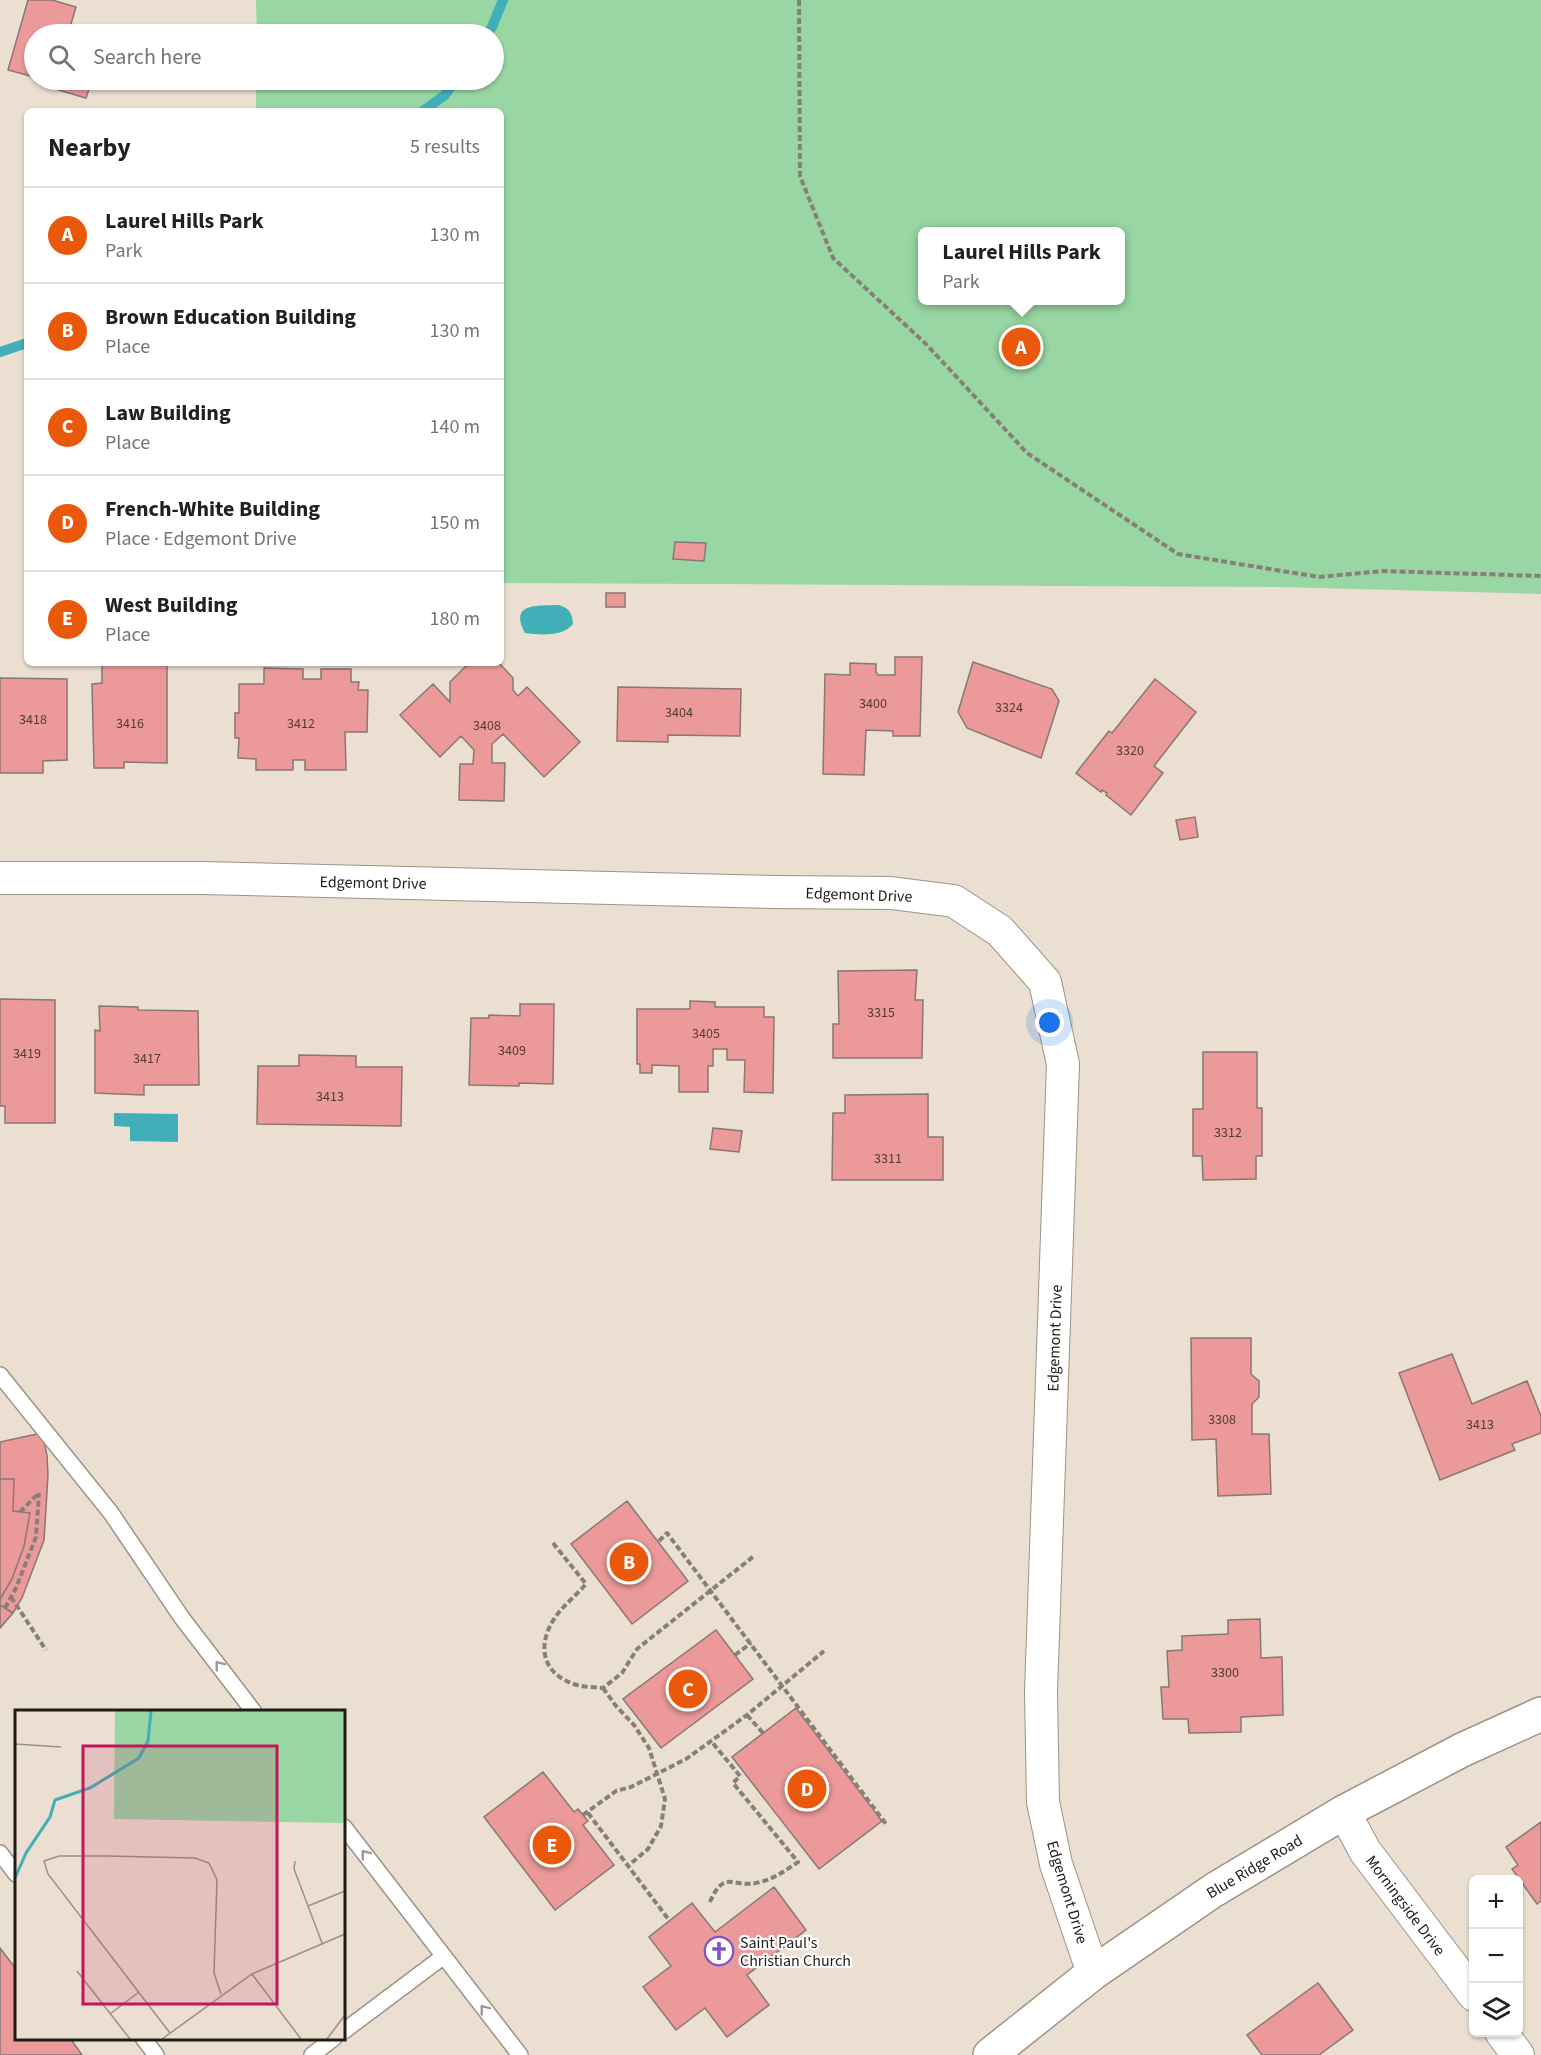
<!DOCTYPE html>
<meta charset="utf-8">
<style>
body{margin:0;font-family:"Source Sans 3",sans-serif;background:#f6f6f6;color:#202124}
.controls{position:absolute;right:18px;bottom:18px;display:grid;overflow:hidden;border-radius:9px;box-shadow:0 2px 4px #0004}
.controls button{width:54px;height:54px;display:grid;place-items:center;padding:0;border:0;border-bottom:2px solid #e0e0e0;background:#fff;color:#202124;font:30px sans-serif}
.you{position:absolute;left:1050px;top:1023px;width:21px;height:21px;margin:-15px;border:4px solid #fff;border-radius:50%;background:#1a73e8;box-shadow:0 0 0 9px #1a73e833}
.badge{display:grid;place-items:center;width:39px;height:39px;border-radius:50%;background:#ea580c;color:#fff;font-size:20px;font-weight:700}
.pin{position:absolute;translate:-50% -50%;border:3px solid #fff;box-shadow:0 2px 6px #0006}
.popup{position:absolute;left:918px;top:227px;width:207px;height:78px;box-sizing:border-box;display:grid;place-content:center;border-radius:9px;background:#fff;filter:drop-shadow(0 2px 4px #0005);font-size:20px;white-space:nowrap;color:#757577}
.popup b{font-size:22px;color:#202124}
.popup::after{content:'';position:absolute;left:50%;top:100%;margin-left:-12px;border:12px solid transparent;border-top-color:#fff}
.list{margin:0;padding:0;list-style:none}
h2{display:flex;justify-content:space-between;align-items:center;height:78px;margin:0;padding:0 24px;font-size:26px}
h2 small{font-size:20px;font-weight:400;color:#757577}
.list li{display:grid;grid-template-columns:39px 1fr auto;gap:18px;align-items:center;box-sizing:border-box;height:96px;padding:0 24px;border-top:2px solid #e0e0e0}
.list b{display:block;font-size:22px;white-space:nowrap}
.list p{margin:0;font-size:20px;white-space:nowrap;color:#757577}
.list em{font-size:20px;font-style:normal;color:#757577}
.icon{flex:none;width:33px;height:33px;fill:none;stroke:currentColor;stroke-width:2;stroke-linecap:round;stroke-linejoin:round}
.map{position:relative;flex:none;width:1541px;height:2055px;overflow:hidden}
.search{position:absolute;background:#fff;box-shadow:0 2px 4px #0004;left:24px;top:24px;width:480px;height:66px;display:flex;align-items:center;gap:15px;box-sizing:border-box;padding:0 21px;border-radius:33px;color:#757577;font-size:22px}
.panel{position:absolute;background:#fff;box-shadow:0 2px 4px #0004;left:24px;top:108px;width:480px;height:558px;border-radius:9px}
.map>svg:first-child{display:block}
.green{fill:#98d6a3;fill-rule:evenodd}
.water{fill:#41afb7}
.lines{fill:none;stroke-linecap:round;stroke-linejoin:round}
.stream{stroke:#41afb7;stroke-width:10}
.building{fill:#ec9a99;stroke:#897676;stroke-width:1.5}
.lane-casing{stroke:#9d9385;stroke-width:18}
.street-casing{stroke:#9d9385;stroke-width:34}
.secondary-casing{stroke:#9d9385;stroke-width:36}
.path{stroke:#878076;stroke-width:4;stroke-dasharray:6 3;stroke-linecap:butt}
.lane{stroke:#fff;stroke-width:15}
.street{stroke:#fff;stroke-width:32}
.secondary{stroke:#fff;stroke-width:33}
.oneway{stroke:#9b9996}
.labels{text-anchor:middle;stroke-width:4.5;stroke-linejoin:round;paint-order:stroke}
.number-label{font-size:14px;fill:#533c37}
.street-label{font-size:16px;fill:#201c16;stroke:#fff}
.poi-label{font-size:16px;fill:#201c16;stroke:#fff;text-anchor:start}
.inset-river{fill:none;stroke:#41afb7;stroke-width:3}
.inset-road{fill:none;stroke:#999186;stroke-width:1.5}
.view{fill:#c2185b;fill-opacity:0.15;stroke:#c2185b;stroke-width:3}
.inset-edge{fill:none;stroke:#201c16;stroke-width:3}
</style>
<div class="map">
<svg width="1541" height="2055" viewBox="0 0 1541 2055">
<rect width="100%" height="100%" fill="#eadfd1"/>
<path class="green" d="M256,0h1285v594l-261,-7 -779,-4v-472h-245v-31h238v-46h-237zM922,232h198v68h-198z"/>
<path class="water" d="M559,605c11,4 13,8 14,19 -10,13 -33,11 -48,9 -17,-31 14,-27 34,-28z
M114,1113l64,1v28l-48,-1v-14l-16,-1z"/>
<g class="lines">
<path class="stream" d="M487,34l5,-7 11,-27
M423,111l22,-16 10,-15
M0,352l27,-9"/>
</g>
<path class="building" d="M28,0h24l24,7 -8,27h-34v43l-26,-7z
M42,80h50l-6,18 -38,-11 1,-6z
M675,542l31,1 -2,18 -31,-2z
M606,593h19v14h-19z
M895,657h27l-2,79h-27v-5l-27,-1 -2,45 -41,-1 2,-100 25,1v-12l26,1v8l2,3h17z
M973,662l79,27 7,12 -18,57 -74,-30 -9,-16z
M102,663h65v100l-43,-1v6h-30l-2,-84 10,-1z
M469,663l31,1 13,14v12l5,6 9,-9 53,55 -36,35 -41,-43 -11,10v19h13l-1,38 -45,-1 1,-36h13l1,-14 -13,-14 -21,21 -40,-42 33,-31 17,18v-20z
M264,668l39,1v10h18v-10h30v13h8l-1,8h10l-1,42h-22l1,38h-41v-10h-12v10h-37v-11l-18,-1 1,-20h-4v-25h4v-29h25z
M0,678l67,1v81l-24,1v12h-43z
M1155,679l41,33 -42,54 9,7 -32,42 -25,-20 1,-2 -5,-3 -1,2 -25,-19 33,-42 3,2z
M618,687l123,2 -1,47 -72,-1v7l-51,-1z
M1195,817l3,20 -18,3 -4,-20z
M917,970l-2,30h8l-1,58h-89v-34h6l-1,-53z
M0,999l55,1v123h-50v-17h-5z
M690,1001l25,1v5h49v10h10l-1,76 -29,-1 1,-32h-18v-11h-14v17h-5v26h-29v-26l-27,-1v8h-12v-9h-3v-55h53z
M520,1004h34l-1,80 -34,-1v3l-50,-1 2,-67h18v-3l31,1z
M99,1006l39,1v3l60,1 1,74h-55v10l-49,-2v-63l5,1z
M1203,1052h54v56h5v48h-6v23l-53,1 -1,-24h-9v-47h10z
M299,1055l57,1v11h46l-1,59 -144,-2 1,-58h41z
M928,1094v43h15v43h-111l1,-67h12v-18z
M713,1128l29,3 -3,21 -29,-3z
M1191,1338h60v36l8,7v16l-7,7v30h17l2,60 -53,2 -2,-57 -24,1z
M1452,1354l20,50 55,-23 14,35v17l-29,11 3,6 -75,30 -41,-107z
M42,1433l5,22 1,20 -4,65 -22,58 -9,15 -13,-8v-6l12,-20 12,-33 6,-33 -17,-2 1,-32h-14v-37z
M0,1479h14l-1,32 17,2 -6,33 -12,33 -12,20z
M627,1501l61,80 -56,43 -61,-80z
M0,1605l13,8 -13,15z
M1260,1619l1,39 21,-1 1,58 -42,2v15l-52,1 -1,-14h-25l-2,-32h8l-2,-36 15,-1v-14l46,-2v-14z
M716,1630l37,49 -92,69 -38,-49z
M796,1708l86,113 -63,48 -87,-112z
M543,1772l31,40 4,-3 10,12 -5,4 31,40 -59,45 -71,-93z
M1541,1822v79l-4,3 -25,-35 6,-4 -12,-18z
M774,1887l32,43 -59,45 22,30 -42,32 -22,-29 -29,22 -33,-43 28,-21 -22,-29 43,-34 23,29z
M0,1948l16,21v69h54l12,17h-82z
M1318,1983l35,47 -34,25h-57l-15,-20z"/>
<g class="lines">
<g class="lane-casing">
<path id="lane" d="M0,1375l111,138 71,105 72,94
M344,1827l176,228
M0,1853l16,21
M344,2031l100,-75
M143,2038l13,17
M312,2055l22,-17"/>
</g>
<g class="street-casing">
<path id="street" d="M0,878h201l573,14 117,1 63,8 46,30 45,51 18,82 -22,628 2,110 13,62 37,109
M1344,1812l21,39 109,144
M1501,2032l17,23"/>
</g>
<g class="secondary-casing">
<path id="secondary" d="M990,2055l103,-82 121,-83 130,-78 118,-62 79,-36"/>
</g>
<path class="path" d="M799,0l1,176 33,82 93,86 101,109 151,101 141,23 64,-6 158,5
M20,1512l18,-18
M659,1541l8,-8 219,291
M553,1543l33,41c-8,9 -18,18 -26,27 -21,25 -24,58 11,72 9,4 22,4 32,5l19,-15 15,-24 117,-93
M11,1597l35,53
M5,1608l11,-20 20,-51 3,-44
M735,1655l16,-12
M603,1688l13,18 18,19 15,23 16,51 -4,27 -13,23 -20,17
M747,1715l16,18
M588,1813l81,107
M583,1815l33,-24 15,-4 55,-28 61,-44 77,-64
M710,1902c15,-35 24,-12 50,-20 14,-3 26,-12 38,-20l-65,-79 7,-7 -29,-35"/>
<use href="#lane" class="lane"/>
<use href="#street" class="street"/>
<use href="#secondary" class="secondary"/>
</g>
<defs><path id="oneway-chevron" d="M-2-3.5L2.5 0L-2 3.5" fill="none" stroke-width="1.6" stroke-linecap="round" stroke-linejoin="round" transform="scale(1.5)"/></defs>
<g class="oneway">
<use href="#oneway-chevron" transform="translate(219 1665) rotate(-128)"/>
<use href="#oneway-chevron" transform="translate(365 1854) rotate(-128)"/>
<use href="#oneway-chevron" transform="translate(484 2009) rotate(-128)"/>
</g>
<defs>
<g id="church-ring" transform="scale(1.5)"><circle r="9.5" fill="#fff" stroke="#7d53cc" stroke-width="1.5"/><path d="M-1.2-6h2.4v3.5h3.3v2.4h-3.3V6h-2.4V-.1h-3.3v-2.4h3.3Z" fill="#7d53cc"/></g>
</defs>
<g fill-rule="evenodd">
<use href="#church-ring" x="719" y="1951"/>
</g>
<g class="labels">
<g class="number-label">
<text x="873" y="708">3400</text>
<text x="1009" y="712">3324</text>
<text x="679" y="717">3404</text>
<text x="33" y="724">3418</text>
<text x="130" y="728">3416</text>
<text x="301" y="728">3412</text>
<text x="487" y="730">3408</text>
<text x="1130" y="755">3320</text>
<text x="881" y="1017">3315</text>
<text x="706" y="1038">3405</text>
<text x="512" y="1055">3409</text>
<text x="27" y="1058">3419</text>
<text x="147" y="1063">3417</text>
<text x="330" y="1101">3413</text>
<text x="1228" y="1137">3312</text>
<text x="888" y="1163">3311</text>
<text x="1222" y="1424">3308</text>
<text x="1480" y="1429">3413</text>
<text x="1225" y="1677">3300</text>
</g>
<g class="street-label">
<text transform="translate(373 882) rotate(1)" y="6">Edgemont Drive</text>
<text transform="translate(859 894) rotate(2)" y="6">Edgemont Drive</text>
<text transform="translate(1054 1338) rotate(-88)" y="6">Edgemont Drive</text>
<text transform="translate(1254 1866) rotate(-31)" y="6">Blue Ridge Road</text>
<text transform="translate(1068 1892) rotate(73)" y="6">Edgemont Drive</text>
<text transform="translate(1406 1905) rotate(53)" y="6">Morningside Drive</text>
</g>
<g class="poi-label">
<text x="740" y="1948">Saint Paul's<tspan x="740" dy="18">Christian Church</tspan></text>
</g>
</g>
<g transform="translate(15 1710)">
<rect width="330" height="330" fill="#eadfd1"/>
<path d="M100,1h230v112l-231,-4z" fill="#98d6a3"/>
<path class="inset-river" d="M0,168l11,-25 24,-36 5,-17 35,-12 49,-30 9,-17 3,-30"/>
<path class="inset-road" d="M0,34l46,3M280,151l-1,8 28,74M293,196l37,-15M62,261l53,68M237,264l49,65M95,304l29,-22M155,323l-122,-159 -4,-13 15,-5h49l87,2 14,5 8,17 -3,93 7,21M147,329l90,-65 93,-40M312,329l18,-24"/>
<path class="view" d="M68,36h194v258h-194z"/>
<rect width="330" height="330" class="inset-edge"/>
</g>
</svg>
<div class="controls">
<button>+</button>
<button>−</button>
<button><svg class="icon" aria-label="layers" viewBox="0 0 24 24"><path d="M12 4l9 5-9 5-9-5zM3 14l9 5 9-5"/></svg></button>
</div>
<div class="you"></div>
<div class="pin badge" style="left:1021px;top:347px">A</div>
<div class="popup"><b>Laurel Hills Park</b>Park</div>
<div class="pin badge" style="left:629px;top:1562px">B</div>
<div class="pin badge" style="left:688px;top:1689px">C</div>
<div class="pin badge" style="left:807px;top:1789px">D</div>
<div class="pin badge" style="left:552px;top:1845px">E</div>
<div class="search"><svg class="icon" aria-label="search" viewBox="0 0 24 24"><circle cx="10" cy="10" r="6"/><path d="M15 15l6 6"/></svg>Search here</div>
<section class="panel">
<h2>Nearby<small>5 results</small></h2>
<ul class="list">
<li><span class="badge">A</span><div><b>Laurel Hills Park</b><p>Park</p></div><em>130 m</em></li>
<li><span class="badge">B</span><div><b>Brown Education Building</b><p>Place</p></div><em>130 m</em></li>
<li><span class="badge">C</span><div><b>Law Building</b><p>Place</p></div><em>140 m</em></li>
<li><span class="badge">D</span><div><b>French-White Building</b><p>Place · Edgemont Drive</p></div><em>150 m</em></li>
<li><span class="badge">E</span><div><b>West Building</b><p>Place</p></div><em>180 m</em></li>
</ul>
</section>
</div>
